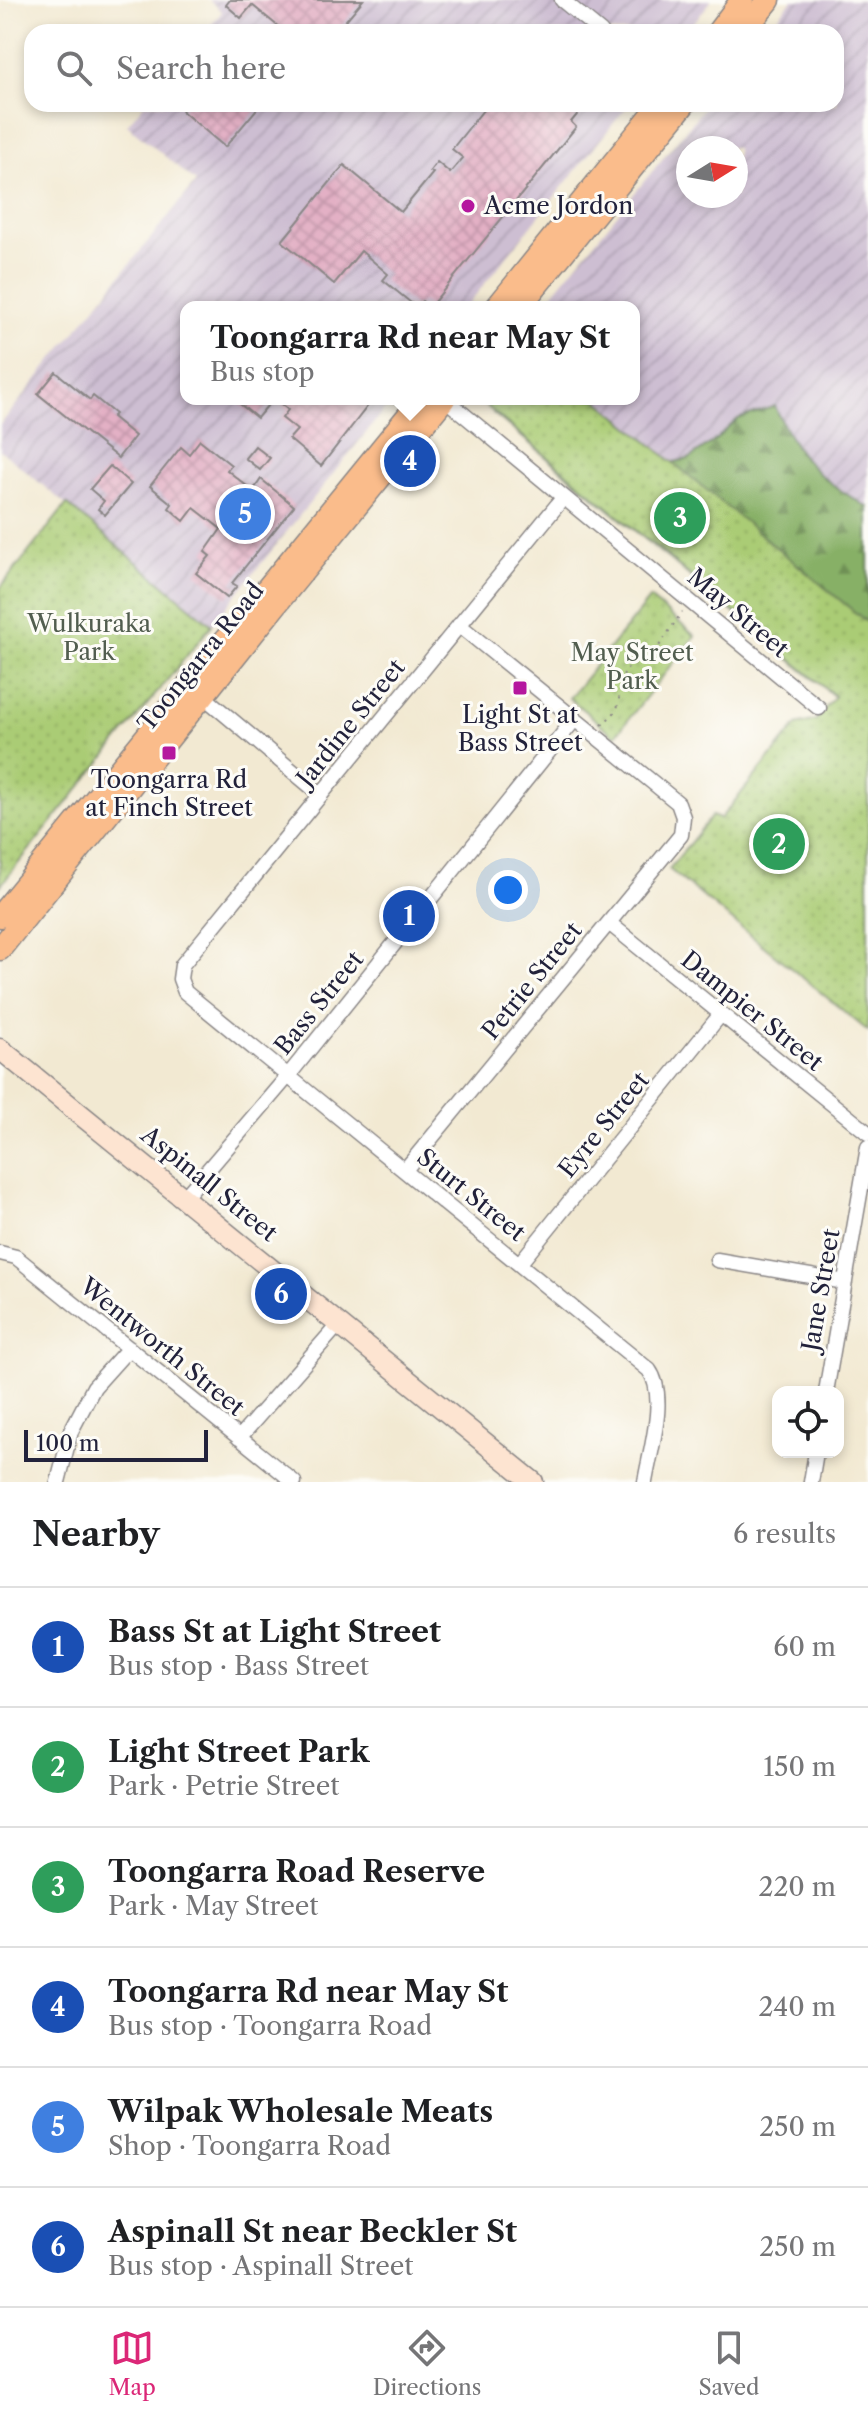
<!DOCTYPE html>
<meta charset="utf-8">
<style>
body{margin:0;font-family:"Libre Caslon Text",serif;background:#f6f6f6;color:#202124}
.controls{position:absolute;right:24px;bottom:24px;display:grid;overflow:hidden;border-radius:16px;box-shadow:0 4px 12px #0003}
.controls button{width:72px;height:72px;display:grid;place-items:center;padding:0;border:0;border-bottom:2px solid #e0e0e0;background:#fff;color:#202124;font:40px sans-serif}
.compass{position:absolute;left:676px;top:136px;width:72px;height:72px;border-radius:50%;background:#fff;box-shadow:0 4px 12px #0003;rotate:79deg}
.scale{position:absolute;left:24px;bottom:20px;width:184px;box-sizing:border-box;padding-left:8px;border:4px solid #22223b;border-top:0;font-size:22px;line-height:28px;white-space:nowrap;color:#22223b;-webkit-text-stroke:6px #fdfcf7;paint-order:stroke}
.you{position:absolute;left:508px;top:890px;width:28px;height:28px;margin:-20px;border:6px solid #fff;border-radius:50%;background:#1a73e8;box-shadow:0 0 0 12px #1a73e833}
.badge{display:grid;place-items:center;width:52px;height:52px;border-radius:50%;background:#db2777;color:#fff;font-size:26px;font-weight:700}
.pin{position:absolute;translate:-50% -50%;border:4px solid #fff;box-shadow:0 2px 8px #0006}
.popup{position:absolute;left:180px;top:301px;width:460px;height:104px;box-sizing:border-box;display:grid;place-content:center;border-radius:16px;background:#fff;filter:drop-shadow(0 2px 6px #0005);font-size:26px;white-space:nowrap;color:#757577}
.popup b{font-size:30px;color:#202124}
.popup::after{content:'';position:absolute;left:50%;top:100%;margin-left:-16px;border:16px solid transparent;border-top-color:#fff}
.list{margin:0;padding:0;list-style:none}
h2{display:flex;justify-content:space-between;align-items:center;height:104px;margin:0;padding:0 32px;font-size:34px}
h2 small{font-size:26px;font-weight:400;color:#757577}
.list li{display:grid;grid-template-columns:52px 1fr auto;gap:24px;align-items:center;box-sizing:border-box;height:120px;padding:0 32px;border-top:2px solid #e0e0e0}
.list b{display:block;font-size:30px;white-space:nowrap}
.list p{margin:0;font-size:26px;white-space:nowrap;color:#757577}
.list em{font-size:26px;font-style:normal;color:#757577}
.icon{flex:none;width:44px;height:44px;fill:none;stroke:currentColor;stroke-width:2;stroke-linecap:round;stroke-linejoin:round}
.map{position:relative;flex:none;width:868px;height:1482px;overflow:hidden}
.search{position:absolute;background:#fff;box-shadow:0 4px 12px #0003;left:24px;right:24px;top:24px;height:88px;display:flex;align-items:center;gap:20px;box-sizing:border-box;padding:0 28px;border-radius:24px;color:#757577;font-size:30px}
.sheet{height:824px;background:#fff}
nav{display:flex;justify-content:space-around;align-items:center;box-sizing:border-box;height:112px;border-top:2px solid #e0e0e0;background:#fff;font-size:22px;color:#757577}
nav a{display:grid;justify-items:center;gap:4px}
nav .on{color:#db2777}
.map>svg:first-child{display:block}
.industrial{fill:url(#industrial-furrows);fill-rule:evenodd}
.forest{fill:url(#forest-firs);stroke:#546950;stroke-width:2}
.park{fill:url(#park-dots);stroke:#667758;stroke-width:2}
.building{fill:url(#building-cross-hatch)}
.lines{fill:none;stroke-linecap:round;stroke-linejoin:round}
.street-casing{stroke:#8a8686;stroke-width:17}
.secondary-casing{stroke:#8a8686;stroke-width:23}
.primary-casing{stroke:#8a8686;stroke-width:25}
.path{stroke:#8a8686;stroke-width:2;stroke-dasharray:2 6;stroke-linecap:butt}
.street{stroke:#fff;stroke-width:14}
.secondary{stroke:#fde4d1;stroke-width:20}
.primary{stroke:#fabc8b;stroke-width:22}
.poi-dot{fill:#b5179e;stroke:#fdfcf7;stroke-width:3}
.labels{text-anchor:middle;stroke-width:6;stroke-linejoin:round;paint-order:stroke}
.poi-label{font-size:24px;fill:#22223b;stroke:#fdfcf7}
.street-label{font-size:24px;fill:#22223b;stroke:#fdfcf7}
.park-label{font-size:24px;fill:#525e4f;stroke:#fdfcf7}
</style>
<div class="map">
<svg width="868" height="1482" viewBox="0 0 868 1482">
<defs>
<pattern id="industrial-furrows" width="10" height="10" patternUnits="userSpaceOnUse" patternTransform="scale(2)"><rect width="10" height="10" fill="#cdbed2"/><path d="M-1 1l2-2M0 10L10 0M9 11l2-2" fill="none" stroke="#b0a3b5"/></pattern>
<pattern id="forest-firs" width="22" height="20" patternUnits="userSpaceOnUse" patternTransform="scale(2)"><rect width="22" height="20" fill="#87b066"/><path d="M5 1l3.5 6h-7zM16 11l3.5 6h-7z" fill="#6e8f55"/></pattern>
<pattern id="park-dots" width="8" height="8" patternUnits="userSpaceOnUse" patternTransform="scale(2)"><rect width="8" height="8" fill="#aacc74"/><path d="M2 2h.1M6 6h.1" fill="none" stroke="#92af65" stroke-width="1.8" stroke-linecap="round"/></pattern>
<pattern id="building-cross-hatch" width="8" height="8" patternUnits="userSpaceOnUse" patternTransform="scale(2)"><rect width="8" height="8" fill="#e3b0c5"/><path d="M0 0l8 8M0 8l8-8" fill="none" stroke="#c297aa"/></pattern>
</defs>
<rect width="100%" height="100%" fill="#fdfcf7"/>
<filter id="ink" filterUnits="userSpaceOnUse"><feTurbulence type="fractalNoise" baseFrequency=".0125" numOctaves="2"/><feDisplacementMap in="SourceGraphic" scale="16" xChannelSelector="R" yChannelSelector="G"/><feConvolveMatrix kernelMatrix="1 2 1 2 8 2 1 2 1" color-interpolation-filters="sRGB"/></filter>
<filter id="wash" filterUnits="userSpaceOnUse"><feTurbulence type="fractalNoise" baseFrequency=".006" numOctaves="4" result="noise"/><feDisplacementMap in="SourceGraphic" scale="32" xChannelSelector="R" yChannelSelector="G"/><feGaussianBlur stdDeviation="1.8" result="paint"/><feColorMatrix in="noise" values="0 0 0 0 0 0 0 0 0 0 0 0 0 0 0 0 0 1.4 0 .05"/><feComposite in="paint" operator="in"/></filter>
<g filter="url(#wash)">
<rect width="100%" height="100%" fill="#f2e9d2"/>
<path class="industrial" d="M209,0h503l-26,32h-481l17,-20z
M792,0h76v623l-272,-224h38v-92h-92l165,-203h129v-72h-70zM688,148h48v48h-48z
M144,104h485l-163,203h-280v92h207l-181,226 -212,-175v-25l196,-243 -69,-57z"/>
<path class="forest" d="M491,399l174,65 23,-5 25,-17 25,-23 37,-13c22,53 43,73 93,101v217l-375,-311z"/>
<path class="park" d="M478,399h118l272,224v408l-199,-162 43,-53 8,3 77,-94 19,-5 19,-24z
M67,504l145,121 -212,261v-298z
M650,598l45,38 -80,100 -46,-38z"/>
<g id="blocks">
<path class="building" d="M230,0h133l-27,32h-51l-33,-27 -11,13 -15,-13z
M187,104h74l-36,43 -43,-36z
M488,104h98l-15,18 5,5 -146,180 -8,-6 -6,6 -33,-27 5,-6 -27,-23 -27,33 -52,-43 62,-76 57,47 32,-39 -3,-2 7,-9 13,11 13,-15 -11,-9z
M56,372l34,28 3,-4 22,18 -3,3 23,19 -17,22 -80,-64z
M234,399h39l-16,19z
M275,399h98l-52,67 -32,-27 8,-9 -15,-12 6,-8z
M200,440l31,25 -4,5 26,21 8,-12 33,27 -62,77 5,3 -10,12 -31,-25 14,-17 -5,-4 16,-23 -27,-21 -10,13 -15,-13 3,-4 -22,-18 31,-39 8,7z
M255,446l15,12 -10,12 -15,-12z
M110,466l21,18 -26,31 -7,-6 6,-8 -14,-12z"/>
</g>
</g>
<g filter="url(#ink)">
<use href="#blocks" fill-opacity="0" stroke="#8a8686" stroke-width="2"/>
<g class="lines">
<g class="street-casing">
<path id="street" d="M562,0l39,32
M445,399l374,309
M563,498l-381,467 -2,14 5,13 464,378c19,26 1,81 -4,112
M202,695l119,100
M609,923l259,210
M405,1170l276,-335 2,-18 -5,-14 -219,-178
M184,1198l104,-122 286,-356
M0,1253l16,4 278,225
M717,1260l128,22
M520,1263l201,-249
M826,1392l42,-245
M239,1438l100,-114
M58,1482l13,-51 23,-44 35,-39
M811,1482l5,-30"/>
</g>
<g class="secondary-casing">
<path id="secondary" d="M0,1049l533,433"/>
</g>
<g class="primary-casing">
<path id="primary" d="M718,32l24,-32
M743,32l26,-32
M497,307l164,-203
M519,307l165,-203
M0,916l422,-517
M0,949l282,-352 162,-198"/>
</g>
<path class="path" d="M602,725l15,-15 6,-34 4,-7 30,-20 25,-37"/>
<use href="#street" class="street"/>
<use href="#secondary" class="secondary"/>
<use href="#primary" class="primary"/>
</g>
</g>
<g class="poi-dot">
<circle cx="468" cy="206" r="8"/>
<rect x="512" y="680" width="16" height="16" rx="4"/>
<rect x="161" y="745" width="16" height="16" rx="4"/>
</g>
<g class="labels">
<g class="poi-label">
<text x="484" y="214" text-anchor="start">Acme Jordon</text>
<text x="520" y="723">Light St at<tspan x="520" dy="28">Bass Street</tspan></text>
<text x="169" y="788">Toongarra Rd<tspan x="169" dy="28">at Finch Street</tspan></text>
</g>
<g class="street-label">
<text transform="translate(738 613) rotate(40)" y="8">May Street</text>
<text transform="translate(201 657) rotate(-51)" y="8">Toongarra Road</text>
<text transform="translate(351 723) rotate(-51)" y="8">Jardine Street</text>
<text transform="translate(532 981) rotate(-51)" y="8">Petrie Street</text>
<text transform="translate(319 1003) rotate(-51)" y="8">Bass Street</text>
<text transform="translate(752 1011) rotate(39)" y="8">Dampier Street</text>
<text transform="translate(604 1125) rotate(-51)" y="8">Eyre Street</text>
<text transform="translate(209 1184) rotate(39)" y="8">Aspinall Street</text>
<text transform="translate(471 1195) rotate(39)" y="8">Sturt Street</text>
<text transform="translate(821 1290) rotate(-80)" y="8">Jane Street</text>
<text transform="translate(162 1347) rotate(39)" y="8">Wentworth Street</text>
</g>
<g class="park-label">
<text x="89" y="632">Wulkuraka<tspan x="89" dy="28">Park</tspan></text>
<text x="632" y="661">May Street<tspan x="632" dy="28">Park</tspan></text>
</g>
</g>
</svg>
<div class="controls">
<button><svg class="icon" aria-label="locate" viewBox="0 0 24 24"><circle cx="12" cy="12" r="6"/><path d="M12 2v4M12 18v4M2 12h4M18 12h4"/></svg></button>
</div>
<svg class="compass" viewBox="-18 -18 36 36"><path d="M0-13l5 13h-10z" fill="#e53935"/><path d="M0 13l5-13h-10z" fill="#757577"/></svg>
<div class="scale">100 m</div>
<div class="you"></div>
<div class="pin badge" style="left:409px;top:916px;background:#1a4fb4">1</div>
<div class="pin badge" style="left:779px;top:844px;background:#2e9e5b">2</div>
<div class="pin badge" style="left:680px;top:518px;background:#2e9e5b">3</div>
<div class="pin badge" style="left:410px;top:461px;background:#1a4fb4">4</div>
<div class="popup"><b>Toongarra Rd near May St</b>Bus stop</div>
<div class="pin badge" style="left:245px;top:514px;background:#3f7fe0">5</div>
<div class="pin badge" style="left:281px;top:1294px;background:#1a4fb4">6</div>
<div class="search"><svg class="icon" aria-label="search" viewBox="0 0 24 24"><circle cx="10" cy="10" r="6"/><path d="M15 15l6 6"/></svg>Search here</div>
</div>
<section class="sheet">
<h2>Nearby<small>6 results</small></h2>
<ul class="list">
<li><span class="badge" style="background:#1a4fb4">1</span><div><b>Bass St at Light Street</b><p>Bus stop · Bass Street</p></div><em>60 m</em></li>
<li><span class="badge" style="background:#2e9e5b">2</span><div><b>Light Street Park</b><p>Park · Petrie Street</p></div><em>150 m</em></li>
<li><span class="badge" style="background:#2e9e5b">3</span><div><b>Toongarra Road Reserve</b><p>Park · May Street</p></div><em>220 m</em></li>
<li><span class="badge" style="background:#1a4fb4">4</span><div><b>Toongarra Rd near May St</b><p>Bus stop · Toongarra Road</p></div><em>240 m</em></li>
<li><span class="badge" style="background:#3f7fe0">5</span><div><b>Wilpak Wholesale Meats</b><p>Shop · Toongarra Road</p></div><em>250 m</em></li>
<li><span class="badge" style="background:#1a4fb4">6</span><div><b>Aspinall St near Beckler St</b><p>Bus stop · Aspinall Street</p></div><em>250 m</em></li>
</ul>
</section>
<nav>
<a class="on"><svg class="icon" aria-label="map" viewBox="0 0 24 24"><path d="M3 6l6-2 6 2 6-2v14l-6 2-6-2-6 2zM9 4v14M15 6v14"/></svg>Map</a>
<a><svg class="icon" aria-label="directions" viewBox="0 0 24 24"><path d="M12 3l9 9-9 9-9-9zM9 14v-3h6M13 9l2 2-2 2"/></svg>Directions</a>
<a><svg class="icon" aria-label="saved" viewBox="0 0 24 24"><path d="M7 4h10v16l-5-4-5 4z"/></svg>Saved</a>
</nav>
